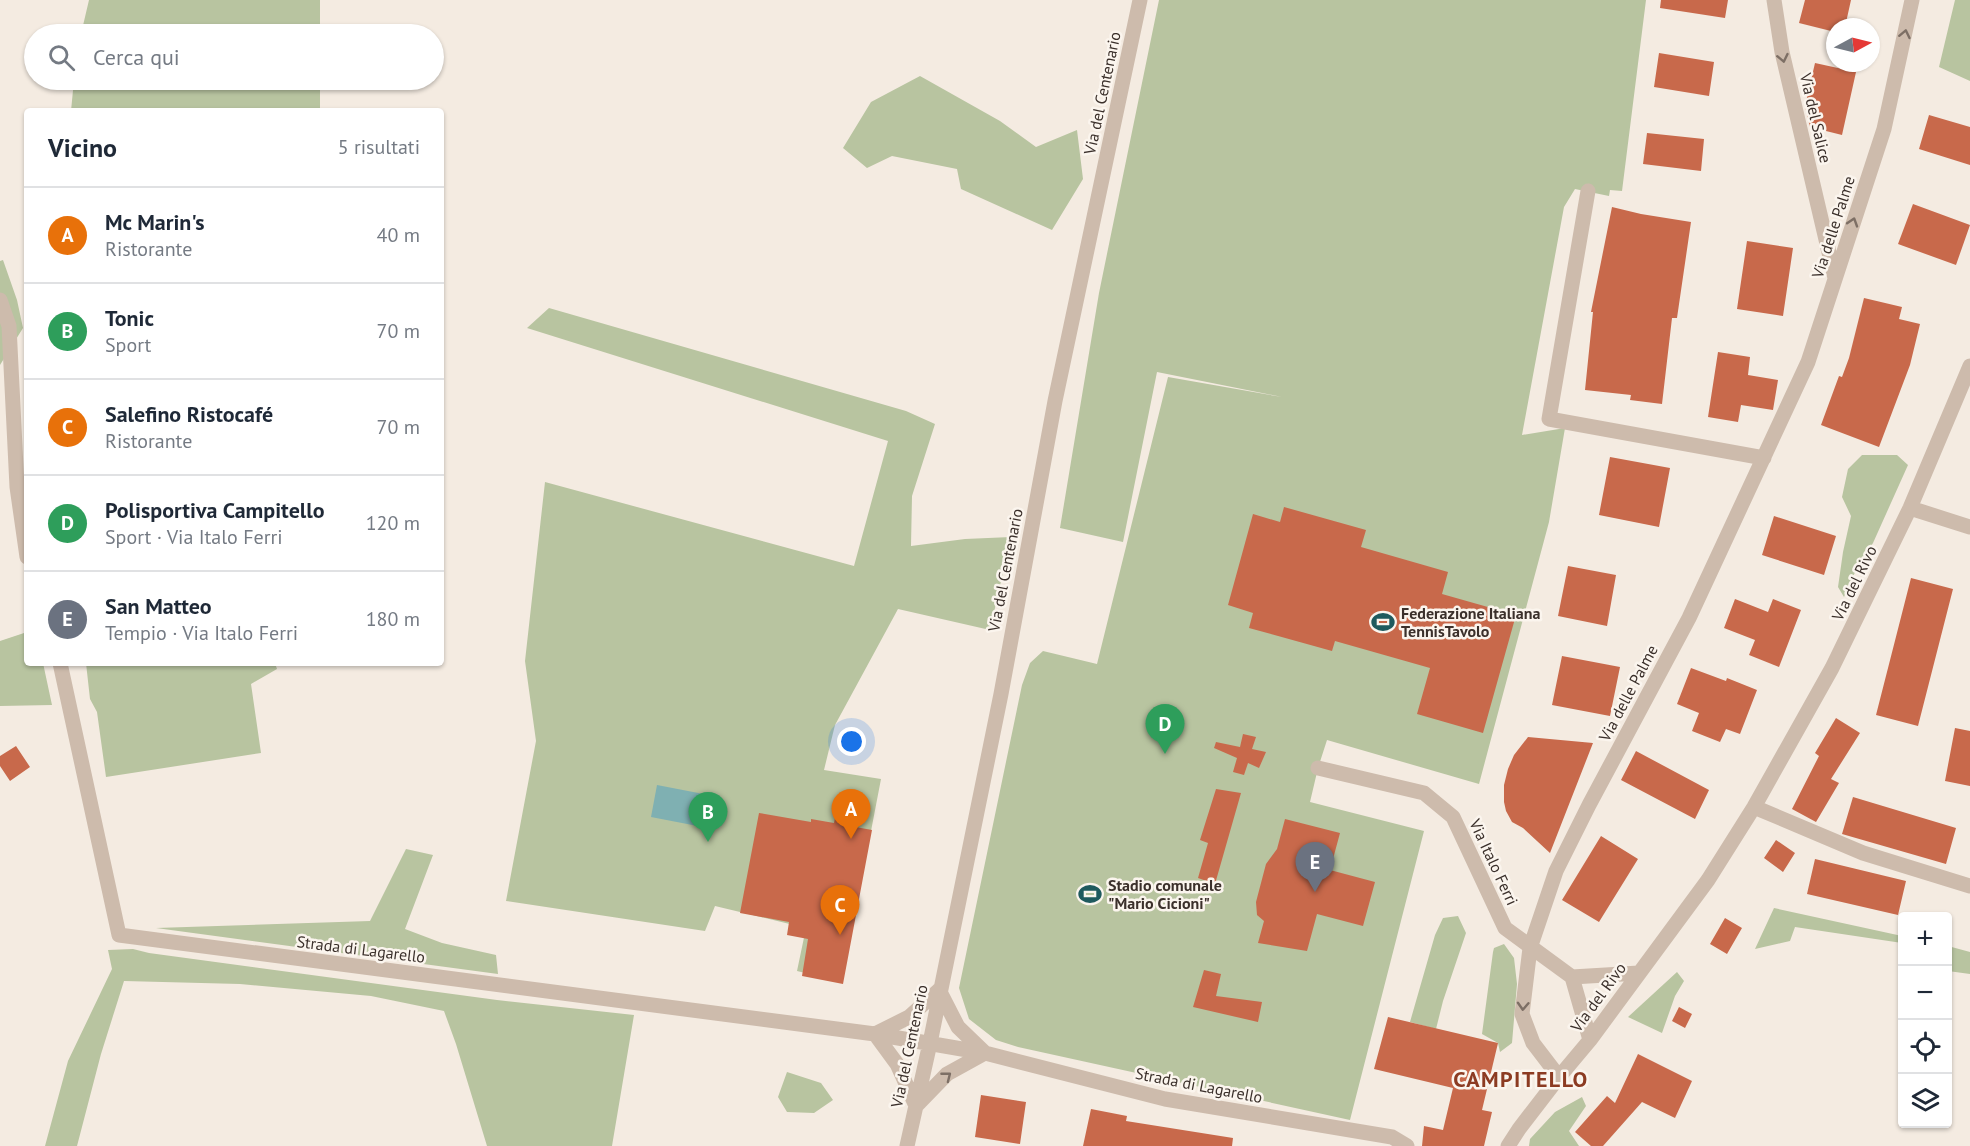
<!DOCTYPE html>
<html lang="it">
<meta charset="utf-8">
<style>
body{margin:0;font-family:"PT Sans",sans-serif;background:#f6f6f7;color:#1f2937}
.controls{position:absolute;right:18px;bottom:18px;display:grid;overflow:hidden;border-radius:6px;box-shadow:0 2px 4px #0004}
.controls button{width:54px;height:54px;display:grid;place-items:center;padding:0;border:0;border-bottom:2px solid #e0e1e3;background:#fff;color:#1f2937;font:30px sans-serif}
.compass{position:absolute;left:1826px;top:18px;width:54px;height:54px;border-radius:50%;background:#fff;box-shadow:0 2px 4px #0004;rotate:83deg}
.you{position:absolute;left:852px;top:742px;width:21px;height:21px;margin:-15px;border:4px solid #fff;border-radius:50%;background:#1a73e8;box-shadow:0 0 0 9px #1a73e833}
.badge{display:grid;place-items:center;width:39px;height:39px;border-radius:50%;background:#ea580c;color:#fff;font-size:20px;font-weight:700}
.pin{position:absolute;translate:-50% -50px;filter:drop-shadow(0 2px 3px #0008)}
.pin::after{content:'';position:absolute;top:32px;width:21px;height:18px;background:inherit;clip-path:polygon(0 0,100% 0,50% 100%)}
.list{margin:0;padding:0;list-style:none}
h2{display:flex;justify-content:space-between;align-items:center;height:78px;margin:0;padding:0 24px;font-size:26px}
h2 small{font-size:20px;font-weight:400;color:#747a83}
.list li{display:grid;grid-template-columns:39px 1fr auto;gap:18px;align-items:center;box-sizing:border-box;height:96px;padding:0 24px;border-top:2px solid #e0e1e3}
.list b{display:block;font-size:22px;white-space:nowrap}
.list p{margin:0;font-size:20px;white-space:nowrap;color:#747a83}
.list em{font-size:20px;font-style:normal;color:#747a83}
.icon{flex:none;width:33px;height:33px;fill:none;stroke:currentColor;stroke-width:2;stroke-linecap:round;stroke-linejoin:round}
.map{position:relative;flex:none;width:1970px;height:1146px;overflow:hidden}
.search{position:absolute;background:#fff;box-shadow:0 2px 4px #0004;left:24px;top:24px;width:420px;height:66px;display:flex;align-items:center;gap:15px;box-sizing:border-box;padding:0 21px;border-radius:33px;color:#747a83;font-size:22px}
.panel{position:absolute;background:#fff;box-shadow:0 2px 4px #0004;left:24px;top:108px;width:420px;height:558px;border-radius:6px}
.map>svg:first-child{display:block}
.green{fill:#b8c4a0}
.water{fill:#7fb0b2}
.building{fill:#c8694b}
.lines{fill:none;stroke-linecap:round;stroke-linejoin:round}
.minor{stroke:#cdbbac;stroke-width:15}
.oneway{stroke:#7d6f65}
.labels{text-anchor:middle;stroke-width:5;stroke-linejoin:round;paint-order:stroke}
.street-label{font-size:16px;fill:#3b302b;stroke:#fbf5ee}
.poi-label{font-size:16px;font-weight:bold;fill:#3b302b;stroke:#fbf5ee;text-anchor:start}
.district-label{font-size:22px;font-weight:bold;letter-spacing:1.5px;fill:#8c3b22;stroke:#fbf5ee}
</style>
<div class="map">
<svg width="1970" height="1146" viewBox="0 0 1970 1146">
<rect width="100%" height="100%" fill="#f4ebe1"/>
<path class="green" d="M89,0h231v34h-239z
M1159,0h487l-24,191 -12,-1 -1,6 -34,-7 -11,18 -42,228 43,-7 -16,94 -70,262 -152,-44 -9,28 -8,34 114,29 -74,289 -332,-73 -22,-7 -27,-21 -10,-31 63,-303 8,-22 13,-12 54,13 71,-287 114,20 -125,-25 -34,170 -63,-14 39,-235z
M1955,0h15v81l-31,-14z
M920,76l80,45 36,26 41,-17 6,49 -31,51 -91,-41 -4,-20 -65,-13 -25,12 -24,-20 28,-46z
M74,80h246v31h-249z
M3,260l14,40 6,28 -23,37v-104z
M549,308l357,103 29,13 -23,72 -1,50 54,-7 46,-2 -21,93 -92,-21 -63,116 -11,45 57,9 -39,203 -45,-11 9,-43 -91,-22 -10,25 -199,-30 30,-160 -11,-80 20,-179 309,84 34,-125 -361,-113z
M1862,455h35l11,10 -35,78 -17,27 -12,27 -6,-10 5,-35 8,-36 -9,-19 6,-28z
M27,632v31h16l9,42 -52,1v-65z
M86,663h189l2,6 -26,15 10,69 -155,24 -9,-65 -7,-13z
M406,849l27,6 -28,74 37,14 54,12 2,19 -342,-46 214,-7z
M1774,908l128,28v7l-107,-16 -5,14 -35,8z
M1458,916l8,17 -23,68 -7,28 -26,-7 25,-87 8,-17z
M1504,944l10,14 3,26 -5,59 -12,9 -2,-9 -16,-9 11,-82 1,-4z
M1948,946l22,6v22l-22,-3z
M133,949l16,4 348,47 137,15 -22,131h-125l-31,-102 -12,-33 -73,-15 -131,-12 -116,-3 -23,73 -24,92h-32l23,-85 44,-92 -4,-19z
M1677,972l7,9 -9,15 -13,37 -34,-16z
M787,1072l34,11 12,17 -19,13 -27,-1 -9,-15z
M1582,1097l4,9 -17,25 10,15h-50l1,-7 25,-27z"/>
<path class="water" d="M657,785l62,12 -6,32 -62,-12z"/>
<path class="building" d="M1661,0h67l-3,18 -65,-10z
M1805,0h46l-6,27h-10v5l-36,-9z
M1659,53l55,9 -5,34 -55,-9z
M1815,63l41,9 -14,63 -32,-8 -5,-21z
M1929,115l41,12v38l-51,-16z
M1647,133l57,6 -3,32 -58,-7z
M1913,204l57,21 -14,40 -58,-21z
M1612,207l29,7 50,8 -14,96h-5l-10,86 -32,-4 1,-5 -46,-5 8,-78h-2z
M1747,241l46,7 -10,68 -46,-7z
M1864,298l38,9 -3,12 21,5 -10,41 -31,82 -58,-22 18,-49 3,1 7,-19z
M1718,352l32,5 -2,18 30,5 -5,30 -32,-5 -3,17 -30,-5z
M1610,457l60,11 -11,59 -60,-12z
M1284,507l82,23 -5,17 87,25 -6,22 74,21 -33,118 -66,-19 13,-46 -95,-27 -3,10 -83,-23 4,-15 -25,-8 25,-91 27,8z
M1774,516l62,20 -12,39 -62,-20z
M1568,566l48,9 -9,51 -49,-10z
M1911,578l42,11 -35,137 -42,-11z
M1735,599l33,13 5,-13 28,11 -22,57 -30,-12 6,-15 -31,-12z
M1562,656l58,11 -10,49 -58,-11z
M1691,668l35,13 1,-3 30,12 -17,44 -14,-5 -6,13 -28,-11 7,-18 -22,-9z
M1836,718l24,15 -29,46 8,4 -23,39 -24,-13 27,-53 -4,-3z
M1955,728l15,3v55l-25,-5z
M1243,734l13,3 -4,12 14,3 -7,16 -11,-5 -4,12 -11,-3 4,-14 -23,-10 2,-6 24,5z
M1528,737l65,6 -43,110 -27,-25 -11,-6 -6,-11 -2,-9v-17l4,-16 6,-14z
M16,746l14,21 -20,14 -10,-15v-10z
M1636,751l73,39 -14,29 -74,-39z
M1216,789l25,4 -26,91 -17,-6 10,-35 -8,-3z
M1853,797l103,31 -10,36 -104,-30z
M759,813l52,9v-3l23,4 1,-5 16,2 -1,6 22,4 -29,154 -41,-8 6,-37 -21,-4 2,-13 -49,-9z
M1285,819l55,14 -10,37 45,12 -12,44 -46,-12 -10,37 -49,-8 6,-22 -7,-6 -1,-13 10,-38 11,-15z
M1601,836l37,23 -39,63 -37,-22z
M1776,840l19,13 -12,19 -19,-14z
M1815,859l91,22 -8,34 -91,-21z
M1725,918l17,10 -15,26 -17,-10z
M1204,970l17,4 -5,22 46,6 -4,20 -65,-15z
M1679,1007l13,7 -7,14 -13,-7z
M1388,1017l110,26 -16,67 10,2 -8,34h-62l2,-20 19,4 10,-42 -79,-19z
M1638,1054l54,27 -17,37 -33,-16 -39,44h-12l-16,-14 32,-36 8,7z
M981,1095l45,7 -6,42 -45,-7z
M1091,1109l36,7 -1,5 107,17 -1,8h-149z"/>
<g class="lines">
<path class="minor" d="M1774,0l8,52 53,226
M1588,191l-39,228 215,39
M0,300l9,26 8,161 10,70
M1910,508l60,19
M60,663l59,272 756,99 110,19 180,46 227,38 15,9
M1318,768l106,25 29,24 52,111 67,49 67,-4
M1754,807l109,46 107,33
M1572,977l18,63
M939,990l19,37 27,26
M875,1034l22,30 19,42
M875,1034l34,-17 30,-27
M1559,1077l-26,-34 -11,-29 8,-66 26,-77 33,-66 100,-187 119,-256 76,-233 28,-129
M916,1106l31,-32 38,-21
M907,1146l23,-103 71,-349 54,-293 85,-401
M1508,1146l11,-17 40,-52 31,-37 118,-160 46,-73 78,-139 78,-160 60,-142"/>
</g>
<defs><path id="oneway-chevron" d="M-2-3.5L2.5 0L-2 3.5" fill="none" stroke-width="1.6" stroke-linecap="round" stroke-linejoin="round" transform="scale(1.5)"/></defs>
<g class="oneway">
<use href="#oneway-chevron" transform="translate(1905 34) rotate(-78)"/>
<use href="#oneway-chevron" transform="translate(1783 58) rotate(78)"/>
<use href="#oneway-chevron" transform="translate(1853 222) rotate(-72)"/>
<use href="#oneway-chevron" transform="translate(1523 1006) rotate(93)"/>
<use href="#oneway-chevron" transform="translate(947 1076) rotate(-38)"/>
</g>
<defs>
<g id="stadium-bare" transform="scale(1.8)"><path d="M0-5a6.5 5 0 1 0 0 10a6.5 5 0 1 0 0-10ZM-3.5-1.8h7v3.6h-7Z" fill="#1f5a5e" stroke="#fbf5ee" stroke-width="2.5" paint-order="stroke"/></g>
</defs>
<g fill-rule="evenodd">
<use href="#stadium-bare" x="1383" y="622"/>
<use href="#stadium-bare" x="1090" y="894"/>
</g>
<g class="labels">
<g class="street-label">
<text transform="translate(1102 93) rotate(-78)" y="6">Via del Centenario</text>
<text transform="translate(1816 118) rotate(77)" y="6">Via del Salice</text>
<text transform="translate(1833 227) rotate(-72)" y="6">Via delle Palme</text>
<text transform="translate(1005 570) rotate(-79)" y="6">Via del Centenario</text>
<text transform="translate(1854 583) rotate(-64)" y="6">Via del Rivo</text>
<text transform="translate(1628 693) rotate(-62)" y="6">Via delle Palme</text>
<text transform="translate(1494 862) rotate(65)" y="6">Via Italo Ferri</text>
<text transform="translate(361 949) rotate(7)" y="6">Strada di Lagarello</text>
<text transform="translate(1598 997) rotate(-54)" y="6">Via del Rivo</text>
<text transform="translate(909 1046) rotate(-78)" y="6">Via del Centenario</text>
<text transform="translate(1199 1085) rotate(11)" y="6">Strada di Lagarello</text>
</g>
<g class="poi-label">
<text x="1401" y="619">Federazione Italiana<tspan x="1401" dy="18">TennisTavolo</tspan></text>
<text x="1108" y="891">Stadio comunale<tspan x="1108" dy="18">"Mario Cicioni"</tspan></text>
</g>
<g class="district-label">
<text x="1521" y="1087">CAMPITELLO</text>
</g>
</g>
</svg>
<div class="controls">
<button>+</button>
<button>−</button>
<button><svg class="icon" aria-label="locate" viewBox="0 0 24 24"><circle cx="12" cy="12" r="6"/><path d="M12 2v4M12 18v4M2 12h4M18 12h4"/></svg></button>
<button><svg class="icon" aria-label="layers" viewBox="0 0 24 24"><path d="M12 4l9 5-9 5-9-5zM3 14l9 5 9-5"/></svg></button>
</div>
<svg class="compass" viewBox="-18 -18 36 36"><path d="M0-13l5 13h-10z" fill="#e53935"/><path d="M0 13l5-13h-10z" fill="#747a83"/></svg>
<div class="you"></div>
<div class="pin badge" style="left:851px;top:839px;background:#e8710a">A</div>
<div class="pin badge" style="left:708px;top:842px;background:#2e9e5b">B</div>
<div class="pin badge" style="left:840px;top:935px;background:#e8710a">C</div>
<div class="pin badge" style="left:1165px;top:754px;background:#2e9e5b">D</div>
<div class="pin badge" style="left:1315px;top:892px;background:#6b7280">E</div>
<div class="search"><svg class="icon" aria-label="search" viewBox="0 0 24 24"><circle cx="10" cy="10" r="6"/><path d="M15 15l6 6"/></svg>Cerca qui</div>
<section class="panel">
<h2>Vicino<small>5 risultati</small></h2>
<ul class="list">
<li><span class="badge" style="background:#e8710a">A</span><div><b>Mc Marin's</b><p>Ristorante</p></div><em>40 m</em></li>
<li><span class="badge" style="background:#2e9e5b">B</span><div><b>Tonic</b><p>Sport</p></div><em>70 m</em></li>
<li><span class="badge" style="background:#e8710a">C</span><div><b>Salefino Ristocafé</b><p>Ristorante</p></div><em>70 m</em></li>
<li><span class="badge" style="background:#2e9e5b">D</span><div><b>Polisportiva Campitello</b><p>Sport · Via Italo Ferri</p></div><em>120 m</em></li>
<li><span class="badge" style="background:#6b7280">E</span><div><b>San Matteo</b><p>Tempio · Via Italo Ferri</p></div><em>180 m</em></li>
</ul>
</section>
</div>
